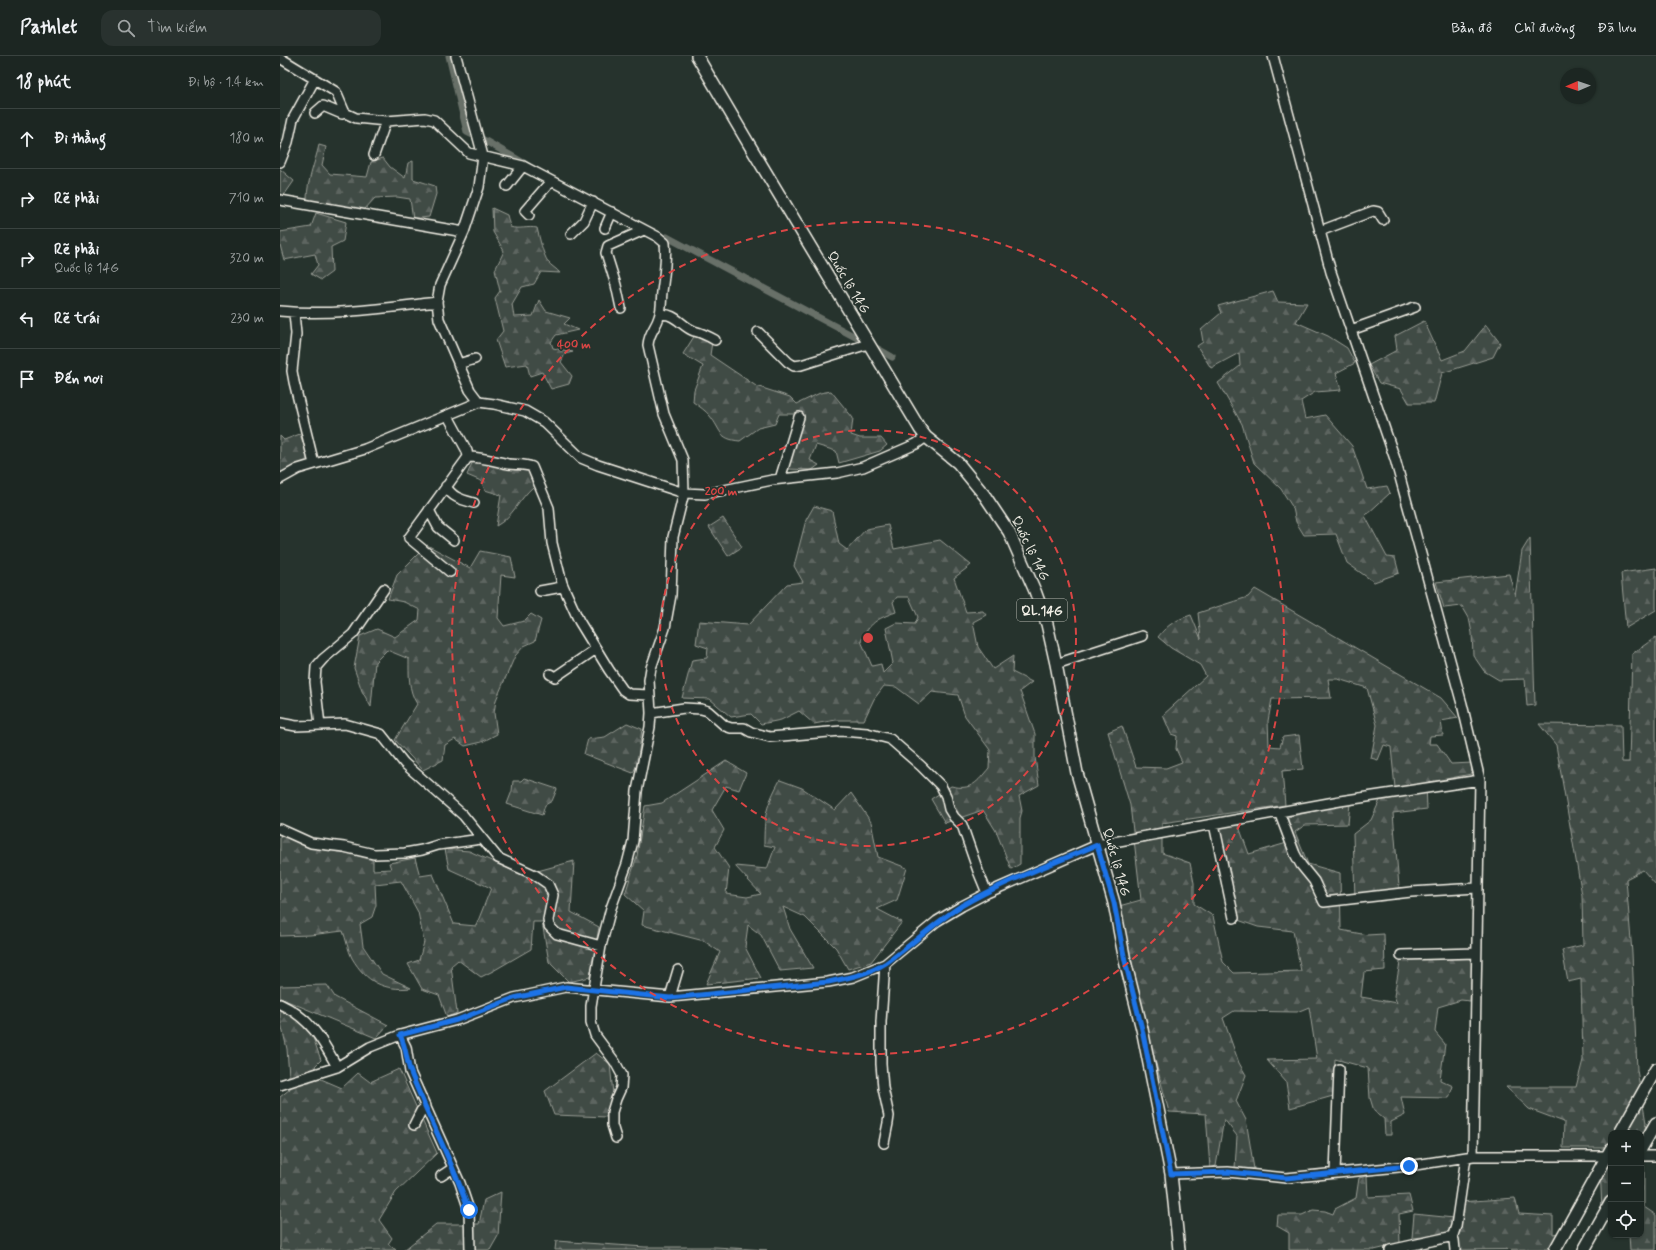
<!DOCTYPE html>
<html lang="vi">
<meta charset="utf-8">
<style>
body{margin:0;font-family:Mynerve,sans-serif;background:#29322f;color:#f1f3f6}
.controls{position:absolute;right:12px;bottom:12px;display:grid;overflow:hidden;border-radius:8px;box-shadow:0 1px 3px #0004}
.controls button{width:36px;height:36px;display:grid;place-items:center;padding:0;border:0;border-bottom:1px solid #3a4340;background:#1c2622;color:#f1f3f6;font:20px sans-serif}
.compass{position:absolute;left:1280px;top:12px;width:36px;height:36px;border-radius:50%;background:#1c2622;box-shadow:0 1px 3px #0004;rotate:268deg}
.stop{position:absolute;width:12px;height:12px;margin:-9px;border:3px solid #1a73e8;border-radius:50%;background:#fff}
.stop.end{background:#1a73e8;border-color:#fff;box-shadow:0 1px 4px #0008}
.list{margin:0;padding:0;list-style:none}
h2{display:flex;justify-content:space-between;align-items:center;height:52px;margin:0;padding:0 16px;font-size:17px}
h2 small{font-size:13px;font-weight:400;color:#a0a5a5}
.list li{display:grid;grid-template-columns:26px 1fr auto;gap:12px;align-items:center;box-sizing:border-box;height:60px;padding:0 16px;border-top:1px solid #3a4340}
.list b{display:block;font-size:15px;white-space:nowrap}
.list p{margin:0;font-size:13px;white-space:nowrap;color:#a0a5a5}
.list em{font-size:13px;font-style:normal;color:#a0a5a5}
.icon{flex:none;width:22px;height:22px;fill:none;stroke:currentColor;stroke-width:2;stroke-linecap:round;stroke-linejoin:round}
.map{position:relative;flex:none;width:1376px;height:1194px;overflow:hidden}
header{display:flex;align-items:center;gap:24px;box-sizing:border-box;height:56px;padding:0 20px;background:#1c2622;border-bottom:1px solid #3a4340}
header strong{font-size:19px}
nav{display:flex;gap:22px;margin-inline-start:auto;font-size:14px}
.search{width:280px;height:36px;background:#29322f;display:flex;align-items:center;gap:10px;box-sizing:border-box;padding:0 14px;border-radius:12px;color:#a0a5a5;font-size:15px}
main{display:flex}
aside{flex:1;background:#1c2622}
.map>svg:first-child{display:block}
.forest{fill:url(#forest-firs);stroke:#9a9e96;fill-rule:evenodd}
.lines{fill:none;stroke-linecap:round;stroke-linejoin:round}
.canal{stroke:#676f68;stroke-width:7}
.minor-casing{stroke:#f4f1e8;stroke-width:12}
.major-casing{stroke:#f4f1e8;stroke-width:14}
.minor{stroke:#26332d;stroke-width:9}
.major{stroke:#26332d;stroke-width:11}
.route{stroke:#1a73e8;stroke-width:5}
.ring{fill:none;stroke:#da4645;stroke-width:2;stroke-dasharray:7 5}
.labels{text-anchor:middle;stroke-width:3.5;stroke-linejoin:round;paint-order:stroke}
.shield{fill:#26332d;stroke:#b6b8b0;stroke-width:1}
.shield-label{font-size:13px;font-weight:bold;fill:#f4f1e8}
.street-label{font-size:14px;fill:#f4f1e8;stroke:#26332d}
.centre{fill:#da4645;stroke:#26332d;stroke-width:2}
.ring-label{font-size:12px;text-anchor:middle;font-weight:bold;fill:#da4645;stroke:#26332d;stroke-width:3.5;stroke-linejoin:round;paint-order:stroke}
</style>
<header>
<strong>Pathlet</strong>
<div class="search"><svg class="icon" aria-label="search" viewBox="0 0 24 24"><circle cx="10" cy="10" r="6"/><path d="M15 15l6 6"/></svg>Tìm kiếm</div>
<nav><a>Bản đồ</a><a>Chỉ đường</a><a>Đã lưu</a></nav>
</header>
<main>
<aside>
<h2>18 phút<small>Đi bộ · 1.4 km</small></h2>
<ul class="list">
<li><svg class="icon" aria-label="ahead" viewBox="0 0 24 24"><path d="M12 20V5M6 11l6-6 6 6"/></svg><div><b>Đi thẳng</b></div><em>180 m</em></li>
<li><svg class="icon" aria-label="right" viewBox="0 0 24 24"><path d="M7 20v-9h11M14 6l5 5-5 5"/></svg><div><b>Rẽ phải</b></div><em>710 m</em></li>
<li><svg class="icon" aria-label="right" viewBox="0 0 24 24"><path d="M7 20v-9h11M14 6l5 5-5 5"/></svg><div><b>Rẽ phải</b><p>Quốc lộ 14G</p></div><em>320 m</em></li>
<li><svg class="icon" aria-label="left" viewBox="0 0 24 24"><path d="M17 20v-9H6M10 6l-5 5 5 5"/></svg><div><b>Rẽ trái</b></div><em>230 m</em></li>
<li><svg class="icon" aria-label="arrive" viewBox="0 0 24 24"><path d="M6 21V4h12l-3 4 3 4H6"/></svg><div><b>Đến nơi</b></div></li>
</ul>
</aside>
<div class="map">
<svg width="1376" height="1194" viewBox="0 0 1376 1194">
<defs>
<pattern id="forest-firs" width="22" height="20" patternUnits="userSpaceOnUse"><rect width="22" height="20" fill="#414b45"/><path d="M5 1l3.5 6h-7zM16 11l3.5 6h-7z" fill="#5d6560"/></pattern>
</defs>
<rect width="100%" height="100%" fill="#26332d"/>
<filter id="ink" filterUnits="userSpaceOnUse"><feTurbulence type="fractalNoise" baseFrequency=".025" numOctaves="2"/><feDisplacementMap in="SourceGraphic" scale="8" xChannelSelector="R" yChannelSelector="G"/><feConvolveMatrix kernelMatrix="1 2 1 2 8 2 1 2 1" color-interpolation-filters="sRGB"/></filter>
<g filter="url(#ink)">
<path class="forest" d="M39,89l7,2 -4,18 8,9 37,3 4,-15 12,-4 7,9 15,11 3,-15 5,-2v18l22,7 1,8 -7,23 -16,2 -3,-20 -13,-2 -22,1 -11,12 -50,-7 -7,-4c0,-18 8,-36 12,-54z
M0,113l14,12 -14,20z
M212,152l15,7 3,12c9,3 18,-1 27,1 3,11 5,24 11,34 3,4 9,7 12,11l-19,-1 -7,12 -12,3 -10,17 2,13 19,-1 6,-16 7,11 24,7 -6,6 14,6 -22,5 -5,7 2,6 20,4 -8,2 -4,8 11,14 -3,8 -18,5 -9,-17 -12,4 -3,-12 -22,3 -9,-27 7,-9 -8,-33 5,-7 -5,-21 9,-19 -11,-19z
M36,157l30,9 -3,19 -12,6 1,25 -11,8 -10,-6 7,-9 -3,-11 -31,6 -4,-15v-13l31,-5z
M993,235l5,11 29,1 -11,19 32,14 19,12 8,15 -19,10 5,17 -26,2 -14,9 4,18 20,-4 27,31 15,43 20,-3 3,7 -25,23 22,41 8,1 4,15 -25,9 -27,-19 -11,-29 -32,1 -8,-13 -3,-14 -12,-19 -27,-26 -12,-39 -24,-41 22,-17 -1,-13 -28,15 -14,-22 6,-4 -2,-12 20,-17 -3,-7z
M1144,265l18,39 23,-9 21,-26 14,18 -7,14 -51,16 -8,30h-25l-8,-14 -22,-6 -10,-18 28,-15 -2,-14z
M415,279l17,7 -2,13 46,31 34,11 7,7 23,-11 11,-2 22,27 -2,17 9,3h21l6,7 -7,6 -41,12 -3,-12 -20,-6 -6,15 9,5 -7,5 -24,-1 14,-55h-23l-4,10 -17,4 -18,13c-22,-2 -18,-10 -30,-25 -4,-5 -11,-10 -17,-14l1,-12 9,-24 -20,-12z
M20,378l9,26 -29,15v-39l4,4z
M193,405l53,8 4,3 3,15c-14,12 -20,30 -37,39l5,-31 -16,-5 -4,-9 -14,-6z
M534,450l18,5 7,33 8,6 19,-21 22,-4 6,24 46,-9 31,25 -17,13 12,34 17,-1 3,4 -13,7 5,25 15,22 20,-13 -1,16 20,10 -12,9 15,43v23l4,28 -20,11 3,15 -2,7v46l-9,5 -15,-38 -13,-21 -38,13 -14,-24 20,-13c21,5 26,-4 38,-18l1,-18 -25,-34 -7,-21 -26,-3 -13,12 -23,-17 -12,-1 -10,13 -10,21h-28l-22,4 -15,-13 -18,9 -20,4 -10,-10 -20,3 -21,-18 -28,-1 10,-38 15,-2 1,-10 -12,-4 3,-23 49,4 39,-41 16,-2 -9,-16 12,-46zM617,541h12l9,20 -3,7 -19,-1 -10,5 7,35 -10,10 -2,-9 -9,2 -11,-25c9,-18 15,-22 35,-29l-3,-10z
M443,462l19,29 -14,9 -19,-29z
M1250,482l5,167 -8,1 -2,-27 -26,1 -15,-9 -11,-16 -1,-22 -3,-15 -7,-12 -18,2 -8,-26 73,-8 6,22 7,-45z
M147,489l43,23 10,-17 31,6 4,20 -14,-2 -3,43 6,8 20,-5 7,-7 10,6 -6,21 -11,5 -9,10 -19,44 -2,13 3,21 -15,8 -17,4 -10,-7 -10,6 -2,15 -20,10 -28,-30 22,-36c-9,-14 -8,-30 -8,-45l-22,-9 -12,12 -4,45 -9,-16 -8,-23 6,-32 17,-7 18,8 24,-17 1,-10 -16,-8 -16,-3 9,-24z
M1376,512v42l-30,18 -5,-55z
M975,533l186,109 17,20 -17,3 2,14 -13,1 -1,8h8l14,20 22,-1 -2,11 -45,9 1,26 -34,4 7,86h-45l-2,-65 18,-14 9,-20 16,-2 -5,-51 -7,-2 -6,15 -7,-2 6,-33 -10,-37 -29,-9h-10l3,19 -59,1 -4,22 1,25 11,1 3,-10 16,-2 4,34 -21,2 3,34 -123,18v30l28,10 4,20v21l19,12 10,46 11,11 67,-2 -8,-40 -35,-4 -20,-7 -13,-48 -8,-1 -1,-43 22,-4 11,30 38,-11 1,-26 62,-14 -2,21 -43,1 -10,7 13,32 32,9 1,57 26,5 17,-1 1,36 -21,2 -3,25 36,6 -3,-7 7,-39 72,-7 -3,51 -9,-1 -23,7 -3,25 10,12 -5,36 13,6 -4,12 -48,-1 4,18 -14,7v13h-6l-1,-16 -10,-8 -4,-13 -2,-30 -33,-9 -2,37 -43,12 -4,-26 -19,-22 50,-1 -8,-52 -12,5 -63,-1 -11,7 16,45 7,12 -10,26 10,19 8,49 -19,-1 2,-32 -13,-17 -8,47 -6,2 -4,-54 -37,-2 -21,-78 -29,-128 22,-6 -11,-95 -22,-73 14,-6 14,41 30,1 16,-6 -6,-13 1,-13 -6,-2 -8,-19 43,-39 -6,-11 -29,-17 -13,-11c10,-13 18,-17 33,-22l10,24 -3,-26 50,-16z
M1376,581v248l-13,-15 -17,9 6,74 5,117 9,53 -4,25 -1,-15h-30v15h-48l1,-26 -35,-13 -23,-22h70l7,-27 -2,-81 -13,3 -6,-32 21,-5 -1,-50 -26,-150 -17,-21 82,1 1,37h7l3,-108z
M347,667l15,6 -5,35 -4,9 -49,-19 4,-15 17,-2z
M446,705l20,12 -7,17 -13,-4 -14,24 12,20 -9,17 14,21 -3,26 21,3 14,-3 -26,-28 32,3 8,-22 -11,-2c0,-29 2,-39 16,-65l22,8 33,22 16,-17 20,29 7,35 29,11 -10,32 -20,9 25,13 -31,40 -23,7 -12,-21 -31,-31 -22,-10 7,22 23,39 -33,3 -19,-36 -13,-10 -3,22 16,31 -55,6 14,-32 -16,-11 -62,-16 2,-14 -19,-17 12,-38 8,-50 17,-3z
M244,722l33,11 -5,12 -7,4 -3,10 -35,-11 5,-13 1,-10h8z
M0,780l93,24v10l18,-1 -2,-6 26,-5 5,18 13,-2 21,50 22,2 15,-38 -42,-19 -4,-20 24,2 54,24 51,-14 -3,51 28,15 -9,50 -21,5 -20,-20 -7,-40h-9l-2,27 -38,22 -12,6 -23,-17 -7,6 6,47 -10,4 -8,-22 -17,-6 -14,-25 11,-4 5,-18 -6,-30 -17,-31 -26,3 1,21 -4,12 -12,7 3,22 19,28 29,14c-27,3 -45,-6 -59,-30 -4,-8 -6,-19 -9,-27l-33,4 -30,1z
M47,929l8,12 53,28 -12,13 -96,-40v-12z
M0,950l30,23 11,31 -6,6 6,13 21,9 16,-15 12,9 29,-13 38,84 -41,39 -17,28 13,18 -4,6 8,6h-116v-153l10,-8 -3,-40 -7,-30z
M316,997l14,11 3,30 -6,23 -53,-2 -9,-24z
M1320,1109h11v44l-9,2z
M1361,1109h3v42l12,8v35h-26l-1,-15h12z
M1087,1120l1,21 41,-2 4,16 -14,3 1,30 -26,6h-85v-17l-12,-7 1,-11h24l11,-5 12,1 8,3 2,-5 21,-11 3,-20z
M221,1136l-3,44 -8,14h-86l32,-26h43l5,-24z
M1235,1142l4,16 34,2v18l6,-1 -11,16 -90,1 -1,-16 -45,4 2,-24 40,4 6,-16z
M276,1185l89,6h70l52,3h-212z"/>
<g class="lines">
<path class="canal" d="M169,0l18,76 8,4
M202,83l45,26
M387,181l192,102
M598,293l14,8"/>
<g class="minor-casing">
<path id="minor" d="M176,0l27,100 -4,31 -15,45 -24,53 -3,17 2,17 31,71 9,12 15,2 31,7 19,11 37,36 17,7 86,28 21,1 67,-14 65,-7 26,-6 53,-23 10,-7
M993,0l58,216 64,187 67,245 18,76 -7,376
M0,2l56,34 9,21 11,5 30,3 39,-3 9,2 35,33 54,13 135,71 7,6c2,16 -1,32 -3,49 -1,8 0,17 -3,25 -3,11 -10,15 -11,28l16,69 19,46 1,33 -11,44 -2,58 -6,33 -14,40 -2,12 2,33 -1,14 -13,64 -4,50 -6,23 -16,44 -10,38 -10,60v16l4,13 20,27 7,13 -1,13 -5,11 -4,13v13l4,13
M35,57l8,-7 19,8 3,-1
M94,99l12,-34
M0,106l8,-20 5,-23 22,-40
M227,130l16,-20
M0,144l184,32
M249,159l-4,-4 26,-30
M325,172l7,-16
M1040,175l53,-20 5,1 5,8
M291,178l13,-13 9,-19
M341,252l-5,-23 -10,-32 2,-7 36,-16
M0,255c52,5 105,-3 157,-9
M14,257l2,21 -4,37 2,11 20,82
M380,259c15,-3 22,12 34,16 8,2 14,5 21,9
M1071,274l64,-23
M478,276l30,30 6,4 7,-1 67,-21
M178,308l17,-5
M168,360l19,35 1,6 -59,81 41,34
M188,401c14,0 26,4 40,7 8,1 17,0 24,3l17,41 3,35 10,40 3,7
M0,423l18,-10 67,-20 114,-47
M500,423l19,-62
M166,430c6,12 17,14 28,17
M149,454l9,17 16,13
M260,535l22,-4 3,3 14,31 30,49 14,20 6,4 20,1
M776,608l86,-28
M270,618l5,3 41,-28
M371,657l33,-5 17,1 7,2 17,15 6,2h13l7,4 19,5 71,-6 26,2 23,6 31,27 20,20 5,10 3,13 5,8 8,8 16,46 9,22
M0,667l16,3 49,-2 36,10 23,29 59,52 35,43 37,17 13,9 5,11 -5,25 1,6 8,8 44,12
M40,669l-5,-43 1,-15 7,-8 30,-25 31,-45
M999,756l16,42 6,11 13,16 10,21 87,-10 66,-4
M934,768l20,94
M0,773l31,14 33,4 30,7 31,-1 17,-3 16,-5 43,-6
M1121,899l75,-2
M390,941l8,-27
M0,948c30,14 42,35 57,63
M120,979l6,12 4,25 50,111 9,27 1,40
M0,1029l57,-18 33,-20 30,-12 57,-15 57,-22 52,-11 104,10 158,-15 25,-5 32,-13 52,-43 25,-15 25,-13 110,-48 243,-44 140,-21
M134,1069l7,-14 5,-5
M604,1087l4,-20 1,-7 -6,-28 -2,-24v-42l4,-58
M1361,1100h15
M1055,1117l4,-104
M891,1118l57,-2 58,6 123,-12 64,-10h134
M161,1120l12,-8
M1172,1182l4,-12 10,-69
M1110,1194l59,-13 5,3 1,10"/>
</g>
<g class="major-casing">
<path id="major" d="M417,0l53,90 170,283 6,8 32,26 27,33 24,36 26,59 12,33 9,40 21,109 37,130 11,58 17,68 29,145 8,76
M1340,1077l36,-64
M1361,1093l15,-26
M1275,1194l56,-101
M1304,1194l27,-48"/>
</g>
<use href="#minor" class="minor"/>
<use href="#major" class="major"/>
</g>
</g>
<g class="lines" filter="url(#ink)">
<path class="route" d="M189,1154c-16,-47 -40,-91 -58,-137 -5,-12 -4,-24 -11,-38l57,-15 57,-22 52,-11 104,11 158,-16c20,-4 41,-8 58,-19 26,-18 48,-40 75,-57 43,-25 91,-42 136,-61l17,58 11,58 17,68 29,145 57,-2 58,6 123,-12"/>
</g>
<g class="ring">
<circle cx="588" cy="582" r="208"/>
<circle cx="588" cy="582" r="416"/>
</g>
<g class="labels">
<rect class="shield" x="737" y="543" width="50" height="22" rx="3"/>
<g class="shield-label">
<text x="762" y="559">QL.14G</text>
</g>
<g class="street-label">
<text transform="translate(569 226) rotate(59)" y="5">Quốc lộ 14G</text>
<text transform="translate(751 492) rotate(64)" y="5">Quốc lộ 14G</text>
<text transform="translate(837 806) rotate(74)" y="5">Quốc lộ 14G</text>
</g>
</g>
<circle cx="588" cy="582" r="6" class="centre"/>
<g class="ring-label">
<text x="294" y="292">400 m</text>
<text x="441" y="439">200 m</text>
</g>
</svg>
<div class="controls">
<button>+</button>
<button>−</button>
<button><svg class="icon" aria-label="locate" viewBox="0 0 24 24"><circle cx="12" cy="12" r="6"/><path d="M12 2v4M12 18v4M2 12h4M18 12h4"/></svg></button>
</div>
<svg class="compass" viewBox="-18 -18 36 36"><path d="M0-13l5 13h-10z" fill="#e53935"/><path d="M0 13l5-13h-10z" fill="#a0a5a5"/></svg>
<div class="stop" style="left:189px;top:1154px"></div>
<div class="stop end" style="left:1129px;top:1110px"></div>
</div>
</main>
